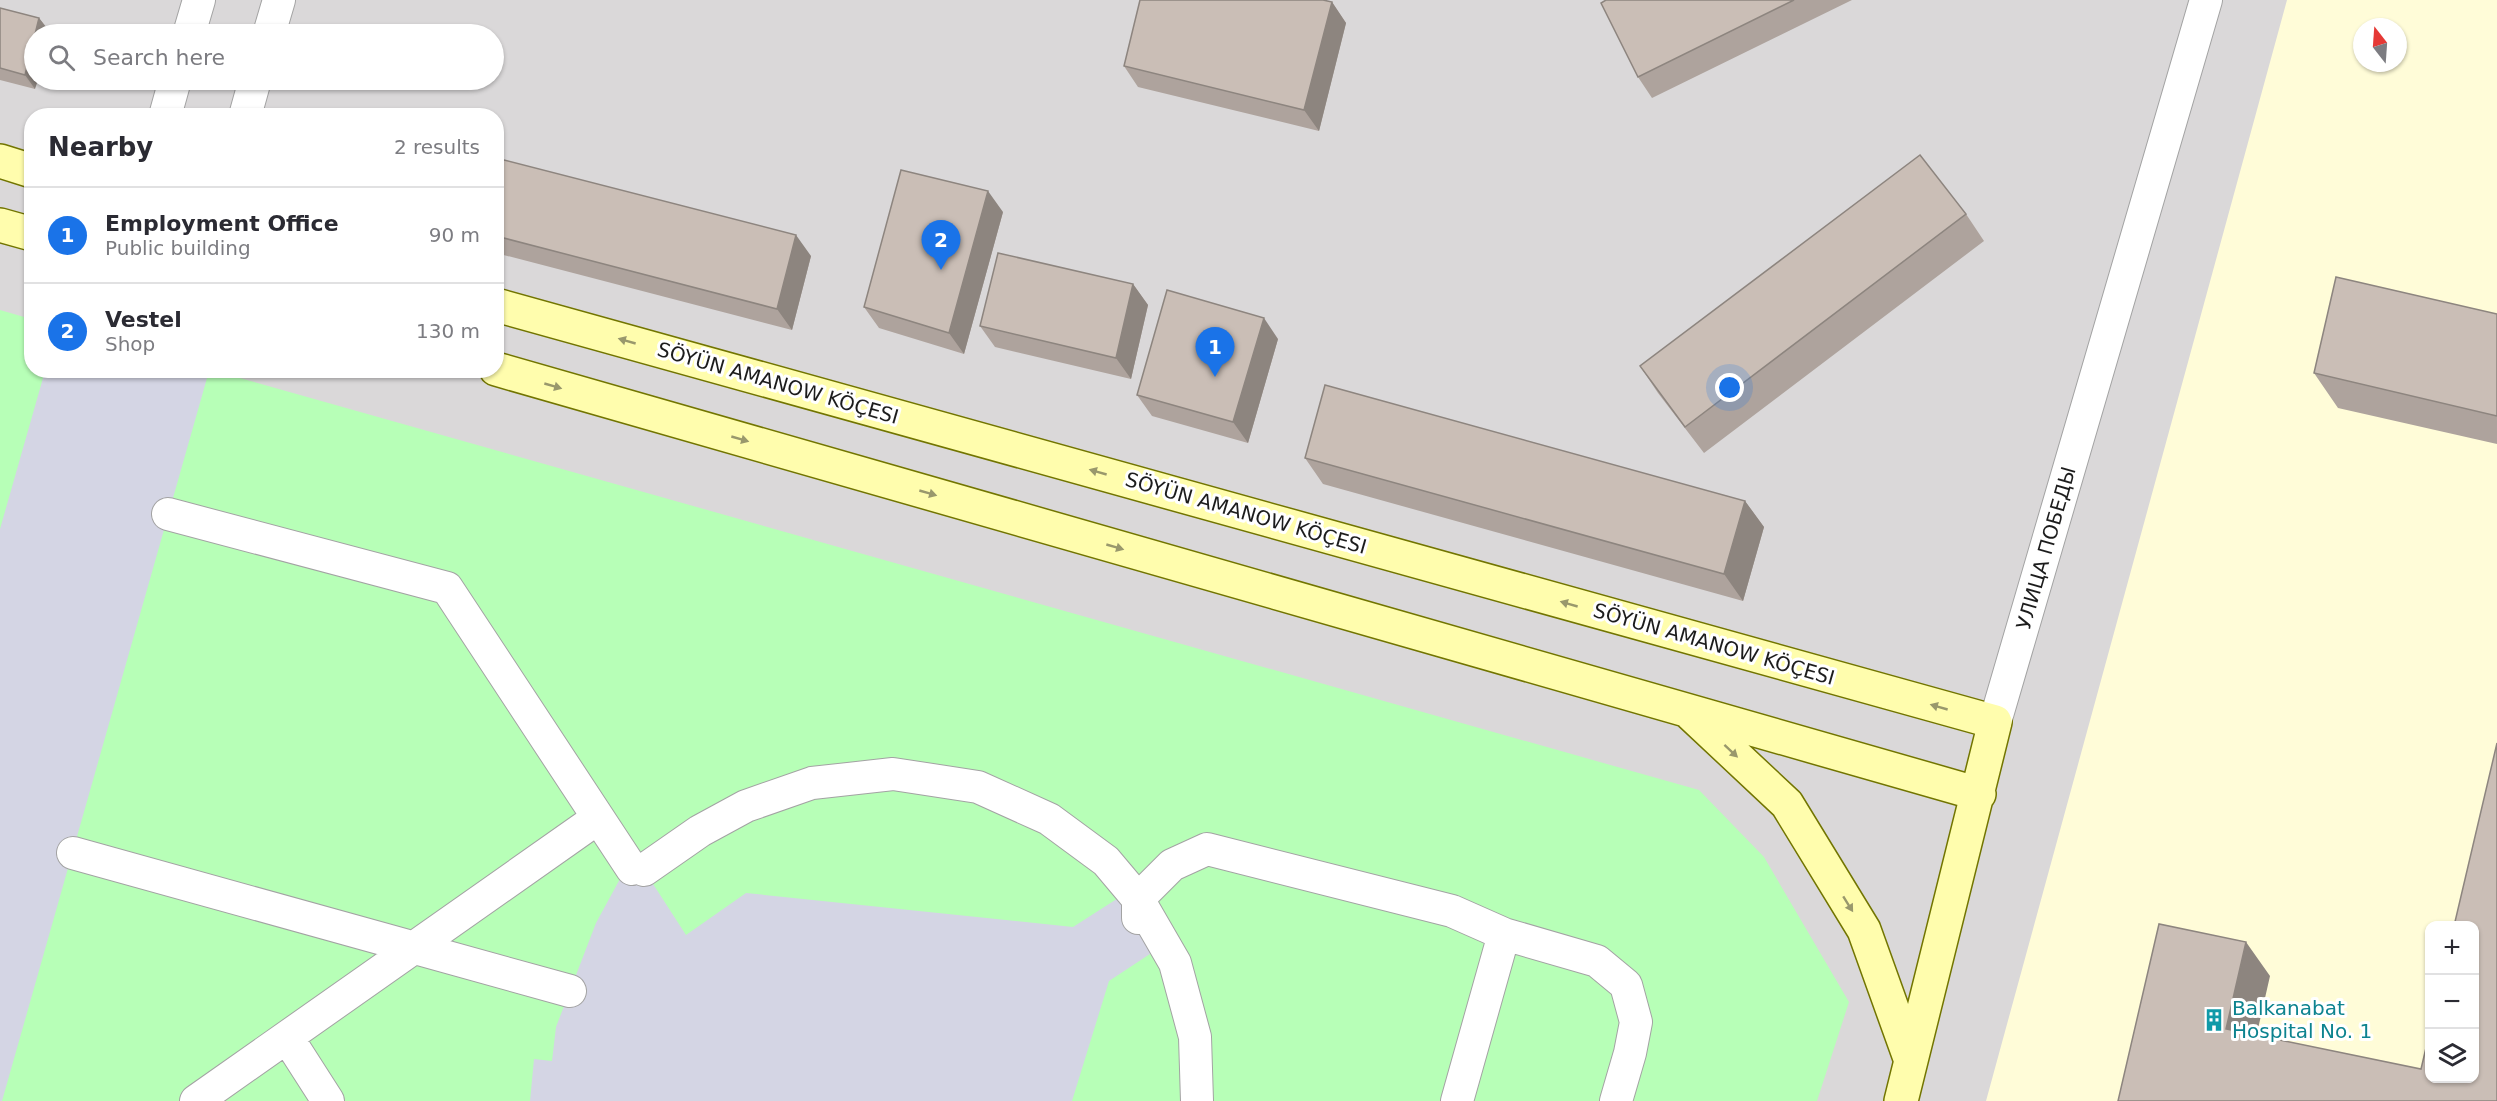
<!DOCTYPE html>
<meta charset="utf-8">
<style>
body{margin:0;font-family:"DejaVu Sans",sans-serif;background:#f7f7f7;color:#2b2b33}
.controls{position:absolute;right:18px;bottom:18px;display:grid;overflow:hidden;border-radius:12px;box-shadow:0 2px 4px #0004}
.controls button{width:54px;height:54px;display:grid;place-items:center;padding:0;border:0;border-bottom:2px solid #e1e1e2;background:#fff;color:#2b2b33;font:30px sans-serif}
.compass{position:absolute;left:2353px;top:18px;width:54px;height:54px;border-radius:50%;background:#fff;box-shadow:0 2px 4px #0004;rotate:343deg}
.you{position:absolute;left:1730px;top:388px;width:21px;height:21px;margin:-15px;border:4px solid #fff;border-radius:50%;background:#1a73e8;box-shadow:0 0 0 9px #1a73e833}
.badge{display:grid;place-items:center;width:39px;height:39px;border-radius:50%;background:#1a73e8;color:#fff;font-size:20px;font-weight:700}
.pin{position:absolute;translate:-50% -50px;filter:drop-shadow(0 2px 3px #0008)}
.pin::after{content:'';position:absolute;top:32px;width:21px;height:18px;background:inherit;clip-path:polygon(0 0,100% 0,50% 100%)}
.list{margin:0;padding:0;list-style:none}
h2{display:flex;justify-content:space-between;align-items:center;height:78px;margin:0;padding:0 24px;font-size:26px}
h2 small{font-size:20px;font-weight:400;color:#7c7c81}
.list li{display:grid;grid-template-columns:39px 1fr auto;gap:18px;align-items:center;box-sizing:border-box;height:96px;padding:0 24px;border-top:2px solid #e1e1e2}
.list b{display:block;font-size:22px;white-space:nowrap}
.list p{margin:0;font-size:20px;white-space:nowrap;color:#7c7c81}
.list em{font-size:20px;font-style:normal;color:#7c7c81}
.icon{flex:none;width:33px;height:33px;fill:none;stroke:currentColor;stroke-width:2;stroke-linecap:round;stroke-linejoin:round}
.map{position:relative;flex:none;width:2497px;height:1101px;overflow:hidden}
.search{position:absolute;background:#fff;box-shadow:0 2px 4px #0004;left:24px;top:24px;width:480px;height:66px;display:flex;align-items:center;gap:15px;box-sizing:border-box;padding:0 21px;border-radius:33px;color:#7c7c81;font-size:22px}
.panel{position:absolute;background:#fff;box-shadow:0 2px 4px #0004;left:24px;top:108px;width:480px;height:270px;border-radius:24px}
.map>svg:first-child{display:block}
.residential{fill:#dad8d9;fill-rule:evenodd}
.education{fill:#fffcd8;fill-rule:evenodd}
.park{fill:#b7ffb7}
.plaza{fill:#d4d5e4}
.lines{fill:none;stroke-linecap:round;stroke-linejoin:round}
.street-casing{stroke:#a3a3a3;stroke-width:34}
.secondary-casing{stroke:#727500;stroke-width:36}
.street{stroke:#fff;stroke-width:32}
.secondary{stroke:#fffdad;stroke-width:33}
.wall{fill:#aea39d}
.shaded-wall{fill:#8d857f}
.building{fill:#cabeb6;stroke:#8d857f;stroke-width:1.5}
.oneway{fill:#99986c}
.labels{text-anchor:middle;stroke-width:6;stroke-linejoin:round;paint-order:stroke}
.street-label{font-size:20px;fill:#1c1c1c;stroke:#fff}
.culture-label{font-size:20px;fill:#0d838f;stroke:#fff;text-anchor:start}
</style>
<div class="map">
<svg width="2497" height="1101" viewBox="0 0 2497 1101">
<rect width="100%" height="100%" fill="#eee8e0"/>
<path class="residential" d="M0,0h2497v1101h-2497zM2362,27h36v36h-36zM34,34h460v46h-460zM32,116h464v254h-464zM2430,926h44v152h-44z"/>
<path class="education" d="M2287,0h210v1101h-511zM2362,27h36v36h-36zM2430,926h44v152h-44z"/>
<path class="park" d="M0,310l31,9 1,51 183,1 1484,419 65,67 85,145 -32,99h-1817z"/>
<path class="plaza" d="M45,371h164l-207,730h-2v-572z
M644,870l42,65 60,-42 327,34 50,-32 33,55 -47,31 -37,120h-542l4,-42 18,2 4,-34 40,-104 25,-46z"/>
<g class="lines">
<g class="street-casing">
<path id="street" d="M189,34l10,-34
M269,34l10,-34
M165,116l10,-36
M245,116l10,-36
M168,514l279,74 185,281
M1995,722l211,-722
M73,853l497,138
M644,870l56,-39 46,-25 66,-23 81,-9 85,13 71,32 57,42 32,38 37,64 20,74 2,64
M1138,918v-19l34,-34 35,-16 245,62 52,23
M287,1037l41,64
M196,1101l402,-283
M1457,1101l47,-167 93,27 29,24 10,37 -6,31 -14,48"/>
</g>
<g class="secondary-casing">
<path id="secondary" d="M0,161l32,10
M0,225l32,9
M496,305l1499,417 -94,379
M496,369l1483,425
M1691,714l96,90 77,126 47,131"/>
</g>
<use href="#street" class="street"/>
<use href="#secondary" class="secondary"/>
</g>
<path class="wall" d="M1606,0h246l-200,98 -14,-21z
M1332,2l14,21 -27,108 -181,-44 -14,-21z
M0,8l39,10 11,14 -1,2h-15l1,55 -35,-9z
M496,158l315,98 -19,74 -296,-77z
M1003,212l-39,142 -85,-26 -15,-21z
M1966,214l18,27 -280,212 -46,-60 -18,-27z
M1133,284l15,21 -17,74 -136,-32 -15,-21z
M2497,314v130l-159,-36 -24,-35z
M1278,339l-30,104 -96,-27 -15,-21z
M1305,458l440,43 19,26 -21,74 -420,-117z"/>
<path class="shaded-wall" d="M1332,2l14,21 -27,108 -15,-21z
M39,18l11,14 -1,2h-14z
M34,37v43h4l-3,9 -10,-14z
M988,191l15,21 -39,142 -15,-21z
M796,235l15,21 -19,74 -15,-21z
M1133,284l15,21 -17,74 -15,-21z
M1264,318l14,21 -30,104 -15,-21z
M1745,501l19,26 -21,74 -19,-27z
M2246,942l24,34 -20,88 -24,-35z"/>
<path class="building" d="M1140,0h183l9,2 -28,108 -180,-44z
M1606,0h188l-156,77 -37,-74z
M0,8l39,10 -14,57 -25,-7z
M1920,155l46,59 -281,213 -45,-61z
M496,158l300,77 -19,74 -281,-73z
M901,170l87,21 -39,142 -85,-26z
M998,253l135,31 -17,74 -136,-32z
M2336,277l161,37v102l-183,-43z
M1167,290l97,28 -31,104 -96,-27z
M1325,385l420,116 -21,73 -419,-116z
M2497,743v358h-379l41,-177 87,18 -20,87 195,40 9,-38v47h45v-152h-21z"/>
<defs><path id="oneway-solid" d="M-6-.8H1V-3.2L6.5 0L1 3.2V.8H-6Z" transform="scale(1.5)"/></defs>
<g class="oneway">
<use href="#oneway-solid" transform="translate(627 341) rotate(-164)"/>
<use href="#oneway-solid" transform="translate(553 386) rotate(16)"/>
<use href="#oneway-solid" transform="translate(740 439) rotate(16)"/>
<use href="#oneway-solid" transform="translate(1098 472) rotate(-164)"/>
<use href="#oneway-solid" transform="translate(928 493) rotate(16)"/>
<use href="#oneway-solid" transform="translate(1115 547) rotate(16)"/>
<use href="#oneway-solid" transform="translate(1569 604) rotate(-164)"/>
<use href="#oneway-solid" transform="translate(1939 707) rotate(-164)"/>
<use href="#oneway-solid" transform="translate(1731 751) rotate(43)"/>
<use href="#oneway-solid" transform="translate(1848 904) rotate(58)"/>
</g>
<defs>
<g id="building-bare" transform="scale(1.8)"><path d="M-4-6H4V6H1V3H-1V6H-4ZM-2.5-4.3h1.7v1.8h-1.7ZM.8-4.3h1.7v1.8H.8ZM-2.5-1h1.7V.8h-1.7ZM.8-1h1.7V.8H.8Z" fill="#0f9aa8" stroke="#fff" stroke-width="2.5" paint-order="stroke"/></g>
</defs>
<g fill-rule="evenodd">
<use href="#building-bare" x="2214" y="1020"/>
</g>
<g class="labels">
<g class="street-label">
<text transform="translate(778 383) rotate(16)" y="7">SÖYÜN AMANOW KÖÇESI</text>
<text transform="translate(1246 513) rotate(16)" y="7">SÖYÜN AMANOW KÖÇESI</text>
<text transform="translate(2046 548) rotate(-74)" y="7">УЛИЦА ПОБЕДЫ</text>
<text transform="translate(1714 644) rotate(16)" y="7">SÖYÜN AMANOW KÖÇESI</text>
</g>
<g class="culture-label">
<text x="2232" y="1015">Balkanabat<tspan x="2232" dy="23">Hospital No. 1</tspan></text>
</g>
</g>
</svg>
<div class="controls">
<button>+</button>
<button>−</button>
<button><svg class="icon" aria-label="layers" viewBox="0 0 24 24"><path d="M12 4l9 5-9 5-9-5zM3 14l9 5 9-5"/></svg></button>
</div>
<svg class="compass" viewBox="-18 -18 36 36"><path d="M0-13l5 13h-10z" fill="#e53935"/><path d="M0 13l5-13h-10z" fill="#7c7c81"/></svg>
<div class="you"></div>
<div class="pin badge" style="left:1215px;top:377px">1</div>
<div class="pin badge" style="left:941px;top:270px">2</div>
<div class="search"><svg class="icon" aria-label="search" viewBox="0 0 24 24"><circle cx="10" cy="10" r="6"/><path d="M15 15l6 6"/></svg>Search here</div>
<section class="panel">
<h2>Nearby<small>2 results</small></h2>
<ul class="list">
<li><span class="badge">1</span><div><b>Employment Office</b><p>Public building</p></div><em>90 m</em></li>
<li><span class="badge">2</span><div><b>Vestel</b><p>Shop</p></div><em>130 m</em></li>
</ul>
</section>
</div>
